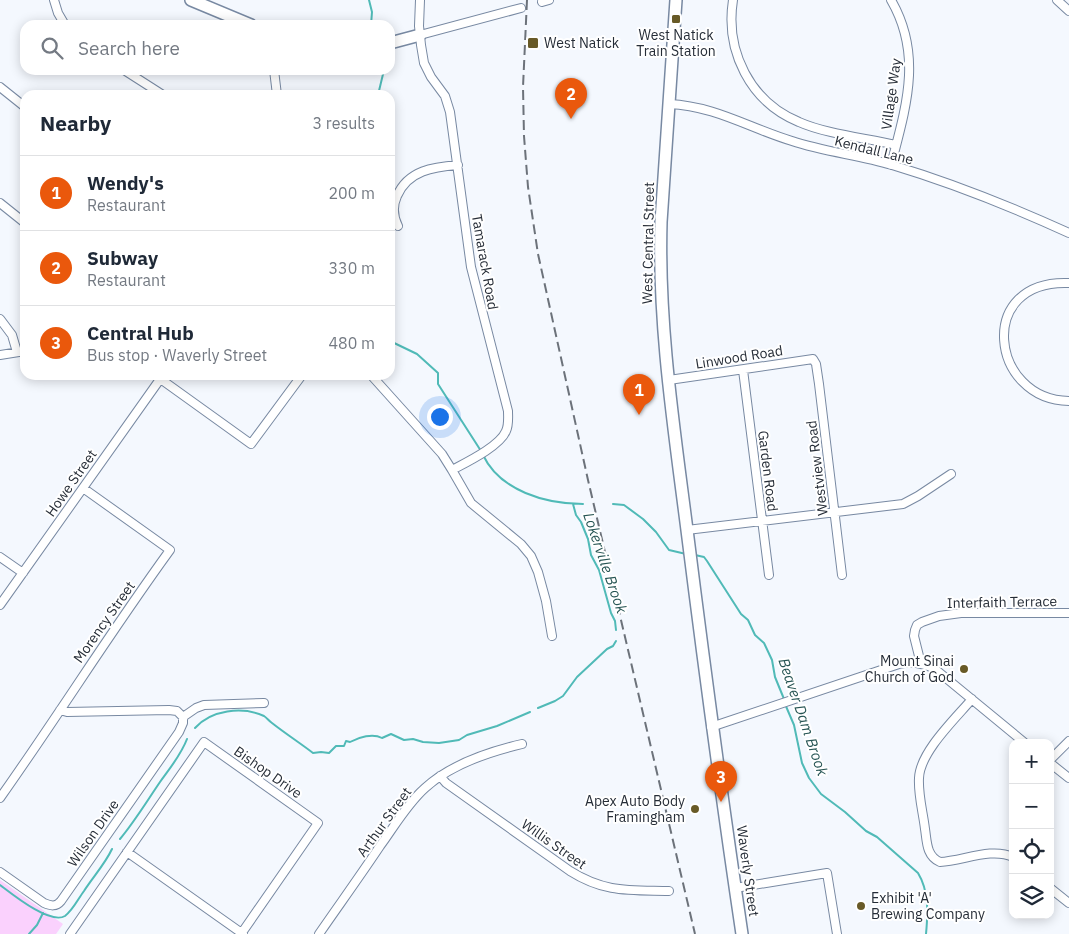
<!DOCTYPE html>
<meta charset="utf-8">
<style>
body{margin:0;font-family:"IBM Plex Sans",sans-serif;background:#f2f2f3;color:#1f2937}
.controls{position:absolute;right:15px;bottom:15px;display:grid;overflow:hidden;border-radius:10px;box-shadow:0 2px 12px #0003}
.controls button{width:45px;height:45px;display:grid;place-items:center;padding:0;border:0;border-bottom:1px solid #e0e1e3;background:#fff;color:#1f2937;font:25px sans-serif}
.you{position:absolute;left:439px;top:416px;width:18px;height:18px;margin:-12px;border:4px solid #fff;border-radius:50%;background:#1a73e8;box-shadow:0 0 0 8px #1a73e833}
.badge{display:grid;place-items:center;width:32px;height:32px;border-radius:50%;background:#ea580c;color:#fff;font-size:16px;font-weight:700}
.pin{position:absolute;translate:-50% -41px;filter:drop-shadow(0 1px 2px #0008)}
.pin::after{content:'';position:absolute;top:26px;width:18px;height:15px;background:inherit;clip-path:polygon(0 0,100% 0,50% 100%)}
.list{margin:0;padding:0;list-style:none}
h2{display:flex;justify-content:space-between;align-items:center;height:65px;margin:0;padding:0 20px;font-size:21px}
h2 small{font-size:16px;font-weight:400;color:#747a83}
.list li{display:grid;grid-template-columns:32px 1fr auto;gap:15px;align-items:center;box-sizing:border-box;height:75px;padding:0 20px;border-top:1px solid #e0e1e3}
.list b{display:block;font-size:19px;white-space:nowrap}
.list p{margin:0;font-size:16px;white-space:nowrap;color:#747a83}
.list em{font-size:16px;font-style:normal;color:#747a83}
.icon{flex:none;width:28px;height:28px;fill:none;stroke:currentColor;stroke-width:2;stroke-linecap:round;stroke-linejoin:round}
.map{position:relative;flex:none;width:1069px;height:934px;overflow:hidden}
.search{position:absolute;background:#fff;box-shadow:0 2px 12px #0003;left:20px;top:20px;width:375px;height:55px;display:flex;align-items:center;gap:12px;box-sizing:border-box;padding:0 18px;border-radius:15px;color:#747a83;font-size:19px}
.panel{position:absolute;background:#fff;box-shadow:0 2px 12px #0003;left:20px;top:90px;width:375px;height:290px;border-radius:15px}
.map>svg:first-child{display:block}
.green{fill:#fad1fd}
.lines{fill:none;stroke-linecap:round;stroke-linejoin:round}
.stream{stroke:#50bab7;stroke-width:2}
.street-casing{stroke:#7889a2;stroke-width:10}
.secondary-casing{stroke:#7889a2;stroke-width:14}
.street{stroke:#fff;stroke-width:8}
.secondary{stroke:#fff;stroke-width:11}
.rail{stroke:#6c727a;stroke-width:2;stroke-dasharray:10 5;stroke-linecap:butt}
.poi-dot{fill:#685a27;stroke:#fff;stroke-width:2}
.labels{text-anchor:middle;stroke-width:4;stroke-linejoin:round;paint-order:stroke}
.poi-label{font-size:14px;fill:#262d37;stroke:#fff;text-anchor:start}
.street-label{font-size:14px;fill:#262d37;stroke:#fff}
.water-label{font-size:15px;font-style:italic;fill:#275554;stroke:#fff}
</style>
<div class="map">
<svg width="1069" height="934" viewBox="0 0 1069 934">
<rect width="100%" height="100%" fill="#f4f8fe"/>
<path class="green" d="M0,880l63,44 -7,10h-56z"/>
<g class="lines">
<path class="stream" d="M369,0l3,12 -1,13
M378,95l6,-25
M390,341l27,13 21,19v11l43,67
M483,455c17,36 63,49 100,49
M573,504l3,11 5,7 7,17 3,16 8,15 12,43 4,8 1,9
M613,504l11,1 19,14 13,13 13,18 17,4
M695,555l9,2 3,4 34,53 7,6 7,15 9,8 8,17 3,17 9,22
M785,704l9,21 8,38 7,15 12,16 24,18 21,19 11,6 41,36c11,18 10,40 8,61
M538,708l17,-7 8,-5 14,-19 30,-28 6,-3 3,-5
M195,728c16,-18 47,-22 69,-12 3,2 5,5 8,7 14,11 28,20 41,30l8,-1 8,1 7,-7h8l2,-5 4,1c9,-5 23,-9 32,-4l9,-4 13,6 9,-1 10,3 16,1 20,-3 8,-5 30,-9 33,-14
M120,839c15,-18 27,-38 40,-57 10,-14 21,-27 27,-43
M0,885c12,9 50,40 65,31 8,-6 13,-17 19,-25 9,-14 21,-27 28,-42
M29,934l8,-9 6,-12"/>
<g class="street-casing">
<path id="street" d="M54,0l4,13 7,12
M420,0l-1,26 2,19 3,18 7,14 14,19 5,16 21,155 37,144c0,6 1,14 -2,20 -6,15 -39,31 -54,39
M733,0c-8,51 17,102 66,122 27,12 67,16 97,23
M891,0c32,55 15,107 0,165
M1057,0l12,11
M542,2l7,-2
M420,35l101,-27
M124,70l39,25
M274,70l3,25
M0,87l25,20
M669,104c46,2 80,24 123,37 33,11 67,14 100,24 60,18 120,42 177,68
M0,203l25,20
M398,226c-5,-10 -6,-19 -1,-30 11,-26 37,-29 61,-31
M1069,283c-94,-4 -79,117 0,118
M0,319l12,16 5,17
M0,355l25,-4
M743,370l26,205
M155,375l96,69 51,-69
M371,375l71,79 10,16 19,33 50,41 10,12 7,16 8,29 6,35
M669,380l144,-21 3,5 3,20 23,191
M687,530l216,-26 15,-8 33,-22
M0,557l23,16
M0,605l163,-230
M921,664l-7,-28 1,-6 2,-5 5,-3 17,-6 22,-3h108
M972,699c-17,20 -52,53 -53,79 -1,17 4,34 6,51 2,12 1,27 15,33 23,-1 51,-15 73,-5
M60,710l7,2 102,-2 8,1 6,6
M711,727l188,-63c13,-3 24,-1 36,5l90,74
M1050,760l19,-19
M1050,763l19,15
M440,776l6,7 124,88c35,22 59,19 99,20
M0,798c58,-82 111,-167 170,-248l-87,-62
M127,852l116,82
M0,872l44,31c7,3 12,4 17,-2l118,-169 4,-9v-6l13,-9 8,-3 60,-2
M735,888l92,-15 10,61
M1050,888l19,15
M70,934l134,-192 114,81 -77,111
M319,934c20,-29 41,-58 61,-88 14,-19 27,-42 45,-58 25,-23 63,-36 97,-44"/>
</g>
<g class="secondary-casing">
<path id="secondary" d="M191,0l60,25
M676,0l-15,222c-3,103 13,206 26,308 17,135 35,270 55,404
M390,43l30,-8"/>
</g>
<use href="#street" class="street"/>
<use href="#secondary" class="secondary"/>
<path class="rail" d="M527,0l-4,87 1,49 4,51 10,67 50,226 107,454"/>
</g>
<g class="poi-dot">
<rect x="671" y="14" width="10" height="10" rx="2.5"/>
<rect x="527" y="37" width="12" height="12" rx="2.5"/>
<circle cx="964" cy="669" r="5"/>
<circle cx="695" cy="809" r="5"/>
<circle cx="861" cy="906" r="5"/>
</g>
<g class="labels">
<g class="poi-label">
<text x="676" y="40" text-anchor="middle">West Natick<tspan x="676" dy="16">Train Station</tspan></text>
<text x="544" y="48">West Natick</text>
<text x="954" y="666" text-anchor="end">Mount Sinai<tspan x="954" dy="16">Church of God</tspan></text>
<text x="685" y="806" text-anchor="end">Apex Auto Body<tspan x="685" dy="16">Framingham</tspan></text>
<text x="871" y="903">Exhibit 'A'<tspan x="871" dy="16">Brewing Company</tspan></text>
</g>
<g class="street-label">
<text transform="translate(891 94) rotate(-82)" y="5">Village Way</text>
<text transform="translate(874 150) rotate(14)" y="5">Kendall Lane</text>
<text transform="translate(648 243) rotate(-89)" y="5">West Central Street</text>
<text transform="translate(485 262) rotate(80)" y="5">Tamarack Road</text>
<text transform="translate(739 357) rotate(-9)" y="5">Linwood Road</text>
<text transform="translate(817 468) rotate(-97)" y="5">Westview Road</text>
<text transform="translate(768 471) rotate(83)" y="5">Garden Road</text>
<text transform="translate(71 483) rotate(-55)" y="5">Howe Street</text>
<text transform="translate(1002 602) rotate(-1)" y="5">Interfaith Terrace</text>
<text transform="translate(104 622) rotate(-55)" y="5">Morency Street</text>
<text transform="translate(268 772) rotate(35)" y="5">Bishop Drive</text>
<text transform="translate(384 822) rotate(-54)" y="5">Arthur Street</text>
<text transform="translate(93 833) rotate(-55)" y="5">Wilson Drive</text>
<text transform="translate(554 844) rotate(35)" y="5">Willis Street</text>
<text transform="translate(748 871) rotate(82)" y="5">Waverly Street</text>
</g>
<g class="water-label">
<text transform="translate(605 563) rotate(71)" y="5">Lokerville Brook</text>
<text transform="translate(803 717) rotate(71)" y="5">Beaver Dam Brook</text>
</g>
</g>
</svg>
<div class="controls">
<button>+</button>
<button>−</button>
<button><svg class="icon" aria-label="locate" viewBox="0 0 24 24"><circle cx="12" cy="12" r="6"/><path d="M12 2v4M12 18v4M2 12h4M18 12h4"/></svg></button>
<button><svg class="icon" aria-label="layers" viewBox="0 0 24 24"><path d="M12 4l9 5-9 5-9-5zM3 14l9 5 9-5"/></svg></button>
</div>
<div class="you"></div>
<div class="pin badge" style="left:639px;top:415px">1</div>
<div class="pin badge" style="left:571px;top:119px">2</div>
<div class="pin badge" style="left:721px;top:802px">3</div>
<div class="search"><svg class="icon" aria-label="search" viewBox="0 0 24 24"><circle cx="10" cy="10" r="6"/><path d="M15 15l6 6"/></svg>Search here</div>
<section class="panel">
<h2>Nearby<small>3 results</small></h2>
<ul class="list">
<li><span class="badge">1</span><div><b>Wendy's</b><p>Restaurant</p></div><em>200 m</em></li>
<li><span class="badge">2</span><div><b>Subway</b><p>Restaurant</p></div><em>330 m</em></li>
<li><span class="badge">3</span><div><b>Central Hub</b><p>Bus stop · Waverly Street</p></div><em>480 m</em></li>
</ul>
</section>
</div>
